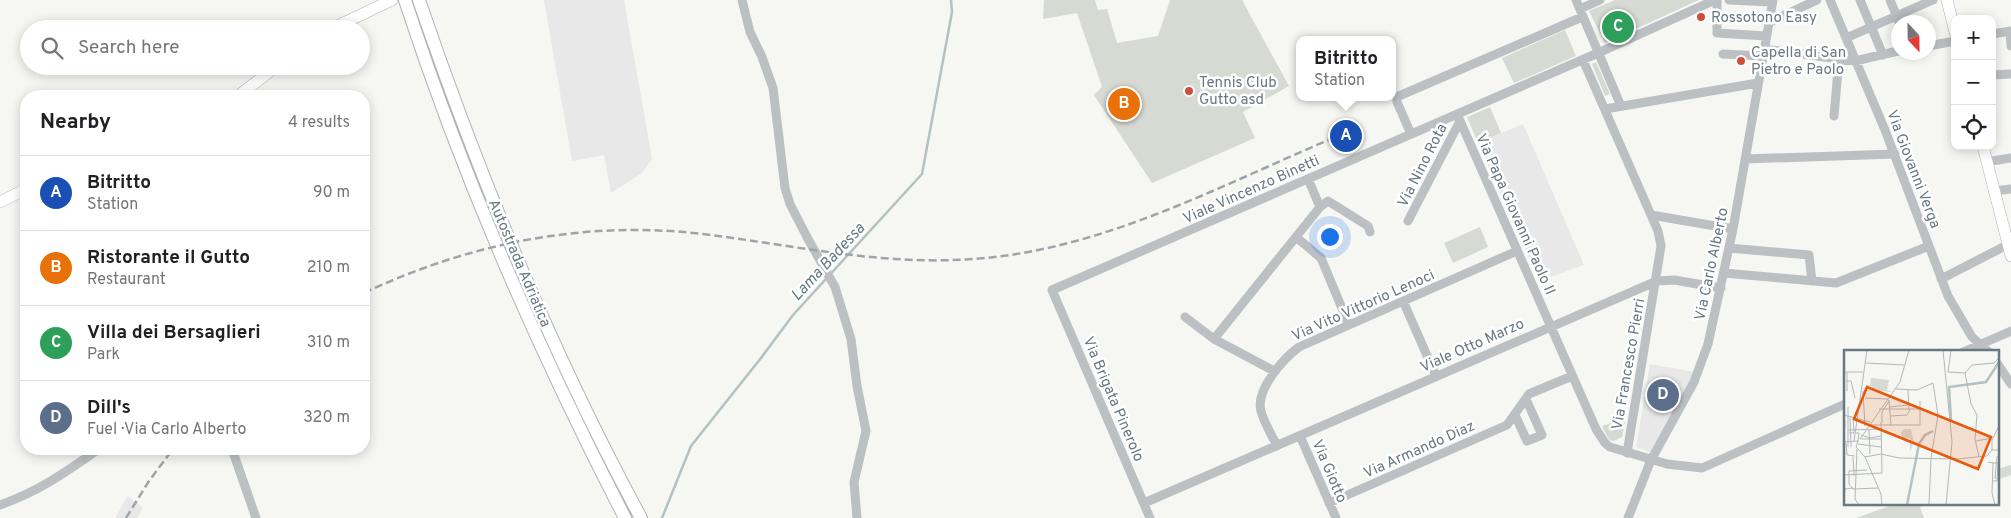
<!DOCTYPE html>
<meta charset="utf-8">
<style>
body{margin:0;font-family:Overpass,sans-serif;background:#f2f2f2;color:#202124}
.controls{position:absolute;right:15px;top:15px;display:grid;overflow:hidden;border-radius:10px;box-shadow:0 2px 12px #0003}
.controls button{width:45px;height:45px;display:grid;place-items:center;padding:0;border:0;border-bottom:1px solid #e0e0e0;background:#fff;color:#202124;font:25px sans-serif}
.compass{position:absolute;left:1891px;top:15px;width:45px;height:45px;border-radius:50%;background:#fff;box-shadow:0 2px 12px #0003;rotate:158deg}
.you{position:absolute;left:1329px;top:236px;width:18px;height:18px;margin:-12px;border:4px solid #fff;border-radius:50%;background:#1a73e8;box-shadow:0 0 0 8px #1a73e833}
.badge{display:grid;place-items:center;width:32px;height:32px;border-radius:50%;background:#1a73e8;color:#fff;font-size:16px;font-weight:700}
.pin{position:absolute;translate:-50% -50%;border:2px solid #fff;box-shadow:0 1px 5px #0006}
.popup{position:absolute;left:1296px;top:36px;width:100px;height:65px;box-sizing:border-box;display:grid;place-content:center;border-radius:10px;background:#fff;filter:drop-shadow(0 1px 4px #0005);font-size:16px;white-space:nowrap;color:#757577}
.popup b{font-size:19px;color:#202124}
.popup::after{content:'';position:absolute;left:50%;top:100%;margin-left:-10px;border:10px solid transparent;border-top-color:#fff}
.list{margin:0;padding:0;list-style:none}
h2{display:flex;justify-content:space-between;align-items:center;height:65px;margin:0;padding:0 20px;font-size:21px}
h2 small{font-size:16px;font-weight:400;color:#757577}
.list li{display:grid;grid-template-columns:32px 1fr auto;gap:15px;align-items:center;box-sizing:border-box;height:75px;padding:0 20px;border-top:1px solid #e0e0e0}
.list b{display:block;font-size:19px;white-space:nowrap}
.list p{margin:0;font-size:16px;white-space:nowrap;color:#757577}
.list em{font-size:16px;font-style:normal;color:#757577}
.icon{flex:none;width:28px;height:28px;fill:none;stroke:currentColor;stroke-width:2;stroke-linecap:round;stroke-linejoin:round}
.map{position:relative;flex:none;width:2011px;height:518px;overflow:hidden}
.search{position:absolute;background:#fff;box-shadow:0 2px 12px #0003;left:20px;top:20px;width:350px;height:55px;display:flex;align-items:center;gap:12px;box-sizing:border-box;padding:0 18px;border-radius:28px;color:#757577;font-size:19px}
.panel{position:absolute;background:#fff;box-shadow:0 2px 12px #0003;left:20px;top:90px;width:350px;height:365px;border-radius:20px}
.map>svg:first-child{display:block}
.built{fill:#e7e8e7}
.green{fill:#d6dad3}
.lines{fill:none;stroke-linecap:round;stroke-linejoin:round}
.stream{stroke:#b4c1c3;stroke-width:2.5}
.major-casing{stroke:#b0b5b7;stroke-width:12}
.highway-casing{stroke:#b0b4b6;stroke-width:14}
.minor{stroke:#bcc0c3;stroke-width:9}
.major{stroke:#fff;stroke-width:11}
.highway{stroke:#fff;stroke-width:12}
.rail{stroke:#9ea5a9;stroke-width:2.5;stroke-dasharray:8 4;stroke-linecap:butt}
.poi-dot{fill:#cf4e3a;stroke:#fff;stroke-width:2}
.labels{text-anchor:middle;stroke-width:5;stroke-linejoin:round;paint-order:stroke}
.poi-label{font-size:15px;fill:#697981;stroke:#fff;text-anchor:start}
.street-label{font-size:15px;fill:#697981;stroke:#fff}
.water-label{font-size:16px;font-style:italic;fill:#64797d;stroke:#fff}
.inset-river{fill:none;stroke:#b4c1c3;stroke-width:2.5}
.inset-road{fill:none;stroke:#b1b9bb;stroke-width:1}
.view{fill:#e8590c;fill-opacity:0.15;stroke:#e8590c;stroke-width:2.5}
.inset-edge{fill:none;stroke:#697981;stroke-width:2.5}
</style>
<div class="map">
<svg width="2011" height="518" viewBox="0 0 2011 518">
<rect width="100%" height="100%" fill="#f6f6f3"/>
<path class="built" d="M544,0h80l28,159 -10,14 -31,20 -7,-38 -32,6z
M1523,124l61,141 -45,16 -61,-138z
M1650,364l45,8 -45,80 -14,-5z
M128,496l15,12 -6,10h-22z"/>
<path class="green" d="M1044,0h51l3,10 9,-1 10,34 41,-7 12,-36h72l47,86 -46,26 12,26 -103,45 -58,-88 8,-8 -25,-74 -34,6z
M1615,0h84l-94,43 -16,-32z
M1565,30l11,26 -62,27 -12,-25z
M1596,62l14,32 -5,2 -13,-32z
M1490,107l11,26 -23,10 -11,-26z
M1480,227l8,20 -35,16 -9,-20z
M1626,418l-4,19 -8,4 -5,-1 -7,-14z
M2011,465v10l-14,5v-11z
M1895,504h34l-9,3 4,11h-68z"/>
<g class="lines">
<path class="stream" d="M662,518l29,-72 70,-88 32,-43 129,-141 30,-162 -1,-12"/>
<g class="major-casing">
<path id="major" d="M1947,0l8,32
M331,29l61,-29
M238,96l39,-30
M1983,146l28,110
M0,202l26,-13"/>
</g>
<g class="highway-casing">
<path id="highway" d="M405,0c58,178 134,352 220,518
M419,0c60,176 133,354 222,518"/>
</g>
<path class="minor" d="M742,0l8,32 12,25 11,31 12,100 5,16 18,35 27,48 16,52 6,47 9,45 -12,51 3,36
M1576,0l45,106
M1717,0v33l49,3
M1729,0l43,2
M1830,0l55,130 63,166 24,41 17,15
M1860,0l23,55
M1890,0l9,22
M1580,9l20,-9
M1768,23l49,-23
M2010,31l1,15
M1992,34l19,-3
M1846,38l87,-38
M1928,46l27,-5
M1764,49l91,12 43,-10
M1723,54l40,2
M1583,60l75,171 3,15 -34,207
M1992,75l19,-1
M1605,109l153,-26
M1457,114l139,315 9,14 5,4 57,17 35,4 143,-64
M1834,116l5,-57
M1411,134l-14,-32v-3l2,-3 183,-79
M1745,159l150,-5
M1986,162l25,-4
M1308,179l12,28 8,-6 40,25 2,6
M1993,191l18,-2
M1651,215l82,14
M1408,221l52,-100
M1296,237l25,21 28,67
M1729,248l80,7 3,26
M1724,273l112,10 93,-37
M1941,279l70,-36
M1403,301l33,75
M1185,317l29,22 60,32
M1214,339l106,-132
M1963,352l48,-21
M1997,363l14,21
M1515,415l12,26 15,-6 -16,-36
M1300,436l36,82
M1277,446c-5,-11 -13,-23 -16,-35 -6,-21 23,-53 38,-64l218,-96
M232,449l24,69
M1144,503l513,-222 17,-1 47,8
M1329,503l178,-78 22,-31 43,-18
M0,505c38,-13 66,-33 99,-56
M1150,518l-98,-228 546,-237 117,-53
M1628,518l23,-58 43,-78 14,-38 25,-115 40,-229"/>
<use href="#major" class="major"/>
<use href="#highway" class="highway"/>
<path class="rail" d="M364,293c106,-50 221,-73 339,-59 90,11 179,32 270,25 134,-9 255,-78 377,-128
M126,518l23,-37 24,-32"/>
</g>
<g class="poi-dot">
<circle cx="1701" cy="17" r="5"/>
<circle cx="1741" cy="61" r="5"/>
<circle cx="1189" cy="91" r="5"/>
</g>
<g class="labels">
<g class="poi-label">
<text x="1711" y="22">Rossotono Easy</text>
<text x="1751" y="57">Capella di San<tspan x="1751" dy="17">Pietro e Paolo</tspan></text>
<text x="1199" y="87">Tennis Club<tspan x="1199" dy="17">Gutto asd</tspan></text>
</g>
<g class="street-label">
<text transform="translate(1422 165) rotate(-63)" y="5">Via Nino Rota</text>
<text transform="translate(1914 169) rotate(69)" y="5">Via Giovanni Verga</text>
<text transform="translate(1251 189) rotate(-24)" y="5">Viale Vincenzo Binetti</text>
<text transform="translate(1516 214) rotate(66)" y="5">Via Papa Giovanni Paolo II</text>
<text transform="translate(520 263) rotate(67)" y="5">Autostrada Adriatica</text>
<text transform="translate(1711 264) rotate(-78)" y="5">Via Carlo Alberto</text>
<text transform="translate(1363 305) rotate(-24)" y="5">Via Vito Vittorio Lenoci</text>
<text transform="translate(1472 345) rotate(-24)" y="5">Viale Otto Marzo</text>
<text transform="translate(1628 364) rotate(-80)" y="5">Via Francesco Pierri</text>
<text transform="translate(1114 399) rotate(67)" y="5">Via Brigata Pinerolo</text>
<text transform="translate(1419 449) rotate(-24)" y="5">Via Armando Diaz</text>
<text transform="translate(1330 471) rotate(67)" y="5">Via Giotto</text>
</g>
<g class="water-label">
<text transform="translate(827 261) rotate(-47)" y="6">Lama Badessa</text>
</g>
</g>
<g transform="translate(1844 350)">
<rect width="155" height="155" fill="#f6f6f3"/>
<path d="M27,28l18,2 -2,10 6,2 -29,-2h8v-4l-8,-1h6zM60,79h7l3,13 -4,9v-13l-8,2 -1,-8z" fill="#d6dad3"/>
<path class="inset-river" d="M107,70l-2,-33 37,-5 13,-20M63,155l12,-61 6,-9 8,-4"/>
<path class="inset-road" d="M99,0l9,92 -6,63M107,0l-3,22 17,1M22,13l38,2M3,23v18M121,23l6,31 6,11 -2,24 4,18M121,23l7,-8 22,-2 5,-5M3,31h4l4,17M52,39l21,1 16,-7 5,32 -7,43M64,40l1,20M0,41v-19h19M19,41l2,35M21,48l23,1M45,50l2,26M0,57l1,20M4,57v40M46,57l18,-2M35,59h41M0,65l26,7M6,66l1,31M47,66l16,-1 3,-5M38,72v-10l7,-11M25,75h51v-24M25,79l1,25M4,80l33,-1M5,83h5l-1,-16M17,85l9,3 11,-2M16,89l40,-57 9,-32M17,89h20M10,91l13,-91M14,91l-2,6 9,10 16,37 1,11M132,91l16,-3M0,92l14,-1 1,-8h-3M2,93l1,12 8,1M14,94l23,3M13,99l-2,50 4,6M148,100v-10l7,-14M9,107l1,19M21,107l16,-3 18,4 58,1 30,-3 5,-6h7M144,112l5,1 -1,30 3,12M23,120l-18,1v13l4,5 25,-1M0,125l38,-2 -1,-51M151,129l2,-23M148,131h5l1,-18h-5M0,147l1,-8 8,-1M85,155l2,-46"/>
<path class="view" d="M23,37l124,50 -13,32 -124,-50z"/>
<rect width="155" height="155" class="inset-edge"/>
</g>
</svg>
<div class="controls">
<button>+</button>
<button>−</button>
<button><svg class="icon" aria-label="locate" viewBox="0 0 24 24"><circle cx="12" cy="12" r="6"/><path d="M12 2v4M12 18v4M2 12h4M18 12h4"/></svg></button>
</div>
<svg class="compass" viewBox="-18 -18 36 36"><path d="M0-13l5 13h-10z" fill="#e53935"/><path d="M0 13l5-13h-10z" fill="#757577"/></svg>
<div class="you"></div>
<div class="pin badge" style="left:1346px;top:136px;background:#1a4fb4">A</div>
<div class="popup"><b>Bitritto</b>Station</div>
<div class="pin badge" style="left:1124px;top:104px;background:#e8710a">B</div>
<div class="pin badge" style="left:1618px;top:27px;background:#2e9e5b">C</div>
<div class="pin badge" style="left:1663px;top:395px;background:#5c6f8a">D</div>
<div class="search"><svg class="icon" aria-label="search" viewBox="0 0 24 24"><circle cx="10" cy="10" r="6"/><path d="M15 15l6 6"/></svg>Search here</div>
<section class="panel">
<h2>Nearby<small>4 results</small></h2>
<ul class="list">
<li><span class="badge" style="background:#1a4fb4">A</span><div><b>Bitritto</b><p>Station</p></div><em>90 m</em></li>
<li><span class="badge" style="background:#e8710a">B</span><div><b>Ristorante il Gutto</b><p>Restaurant</p></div><em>210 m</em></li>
<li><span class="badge" style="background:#2e9e5b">C</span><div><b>Villa dei Bersaglieri</b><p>Park</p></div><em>310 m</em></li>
<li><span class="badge" style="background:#5c6f8a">D</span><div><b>Dill's</b><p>Fuel · Via Carlo Alberto</p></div><em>320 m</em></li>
</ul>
</section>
</div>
